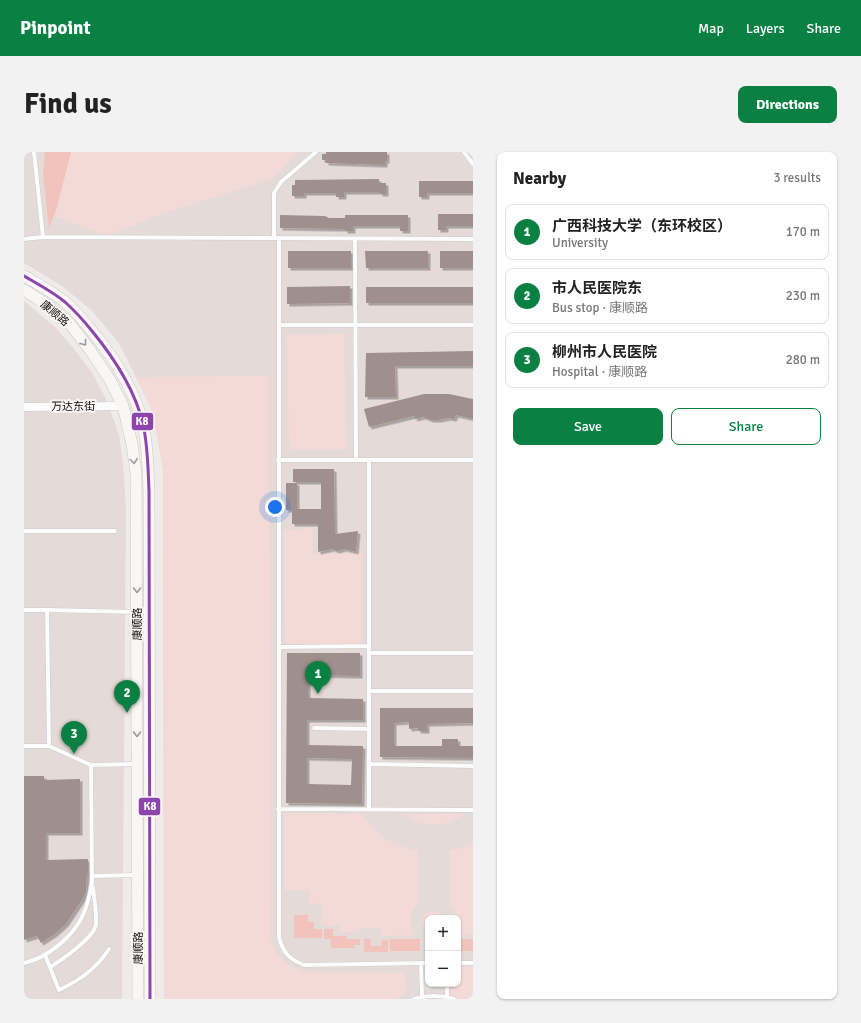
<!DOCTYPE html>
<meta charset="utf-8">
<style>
body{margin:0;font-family:Signika,"Noto Sans SC",sans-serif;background:#f2f2f2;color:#222}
.controls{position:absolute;right:12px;bottom:12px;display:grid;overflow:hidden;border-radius:8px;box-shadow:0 1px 3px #0004}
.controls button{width:36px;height:36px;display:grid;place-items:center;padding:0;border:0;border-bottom:1px solid #e0e0e0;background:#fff;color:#222;font:20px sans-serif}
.you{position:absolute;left:251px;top:355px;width:14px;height:14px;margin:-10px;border:3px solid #fff;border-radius:50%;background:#1a73e8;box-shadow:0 0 0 6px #1a73e833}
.badge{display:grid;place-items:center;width:26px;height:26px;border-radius:50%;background:#0b8043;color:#fff;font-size:13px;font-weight:700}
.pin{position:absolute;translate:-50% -33px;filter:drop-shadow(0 1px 2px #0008)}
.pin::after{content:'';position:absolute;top:21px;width:14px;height:12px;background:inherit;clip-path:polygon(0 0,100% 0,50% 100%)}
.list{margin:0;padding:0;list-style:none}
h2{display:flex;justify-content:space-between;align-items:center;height:52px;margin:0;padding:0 16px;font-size:17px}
h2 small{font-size:13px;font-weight:400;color:#767676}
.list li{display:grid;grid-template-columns:26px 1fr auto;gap:12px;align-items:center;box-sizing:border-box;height:56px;margin:0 8px 8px;padding:0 8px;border:1px solid #e0e0e0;border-radius:8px}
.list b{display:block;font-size:15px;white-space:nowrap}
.list p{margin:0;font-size:13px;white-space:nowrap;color:#767676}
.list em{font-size:13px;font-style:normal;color:#767676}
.actions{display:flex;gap:8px;padding:12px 16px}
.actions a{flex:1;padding:9px 0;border:1px solid #0b8043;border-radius:8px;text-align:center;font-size:14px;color:#0b8043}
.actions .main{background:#0b8043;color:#fff}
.map{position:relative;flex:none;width:449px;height:847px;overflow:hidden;border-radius:8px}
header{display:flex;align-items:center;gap:24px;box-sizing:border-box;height:56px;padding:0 20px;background:#0b8043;color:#fff}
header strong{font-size:19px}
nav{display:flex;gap:22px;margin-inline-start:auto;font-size:14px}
.intro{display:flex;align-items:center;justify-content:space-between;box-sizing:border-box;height:96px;padding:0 24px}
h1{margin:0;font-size:28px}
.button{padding:10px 18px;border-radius:8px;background:#0b8043;color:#fff;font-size:14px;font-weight:700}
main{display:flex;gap:24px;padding:0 24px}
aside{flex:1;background:#fff;border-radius:8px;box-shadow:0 1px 3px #0004}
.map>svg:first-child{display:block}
.built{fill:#e4dbd9;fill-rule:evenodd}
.green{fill:#f3dad6}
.water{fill:#f3c2ba}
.building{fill:#9f8f8d;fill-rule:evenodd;filter:url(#shadow)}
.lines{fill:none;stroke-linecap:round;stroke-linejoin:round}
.lane-casing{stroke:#ccc9c9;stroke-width:5}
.street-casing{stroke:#ccc9c9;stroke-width:9}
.secondary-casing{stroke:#ccc9c9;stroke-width:12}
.lane{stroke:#fcfcfc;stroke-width:4}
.street{stroke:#fcfcfc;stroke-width:8}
.secondary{stroke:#f9f6f6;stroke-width:11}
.bus-1-casing{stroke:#fcf7f6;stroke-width:6}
.bus-1{stroke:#8e44ad;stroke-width:3}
.oneway{stroke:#9b9999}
.labels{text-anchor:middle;stroke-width:4;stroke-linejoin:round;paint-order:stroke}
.street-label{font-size:11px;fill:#0f0e0d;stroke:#fcf7f6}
.line-badge{stroke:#fcf7f6;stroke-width:1.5}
.badge-label{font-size:11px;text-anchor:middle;font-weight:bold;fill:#fff}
</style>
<header>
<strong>Pinpoint</strong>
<nav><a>Map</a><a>Layers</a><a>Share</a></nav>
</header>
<div class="intro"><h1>Find us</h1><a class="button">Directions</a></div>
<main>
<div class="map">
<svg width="449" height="847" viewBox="0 0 449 847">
<defs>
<filter id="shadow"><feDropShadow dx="2.5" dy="2.5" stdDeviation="0" flood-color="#0004"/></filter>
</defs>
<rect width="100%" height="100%" fill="#eeebea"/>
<path class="built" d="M0,0h449v847h-309l-1,-529 -5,-30 -7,-32 -32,-65 -28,-33 -29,-24 -38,-23zM404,766h30v66h-30z
M0,149l33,28 17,20 19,25 13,25 13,36 4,28 3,45 -4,491h-98z"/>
<path class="green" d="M47,0h226l-25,27 -108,34 -58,23 -51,-20z
M320,182l2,115h-57l-2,-114z
M244,224v86l3,192 -1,282 4,13 11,14 19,9 101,1 1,20 -10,6h-232l-1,-529 -5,-30 -7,-32 -15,-31z
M288,376l1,26 49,-1v92l-77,1 -1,-116z
M260,661l77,1c19,24 27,29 57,37v52c-9,10 -10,21 -3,32l-33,1 -1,-8h-22v4h-20v-7h-18v-21l-12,-1v-13h-25z
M380,662h60c-6,4 -13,8 -20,10 -13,2 -31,0 -40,-10z
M449,691v92h-15v-17h-1l-4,-11 -4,-4v-53l9,-1z
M404,760c7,-2 12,0 14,6h-14v12c-7,-5 -8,-13 0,-18z
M434,811h15v36h-19l-7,-2v-13h11z"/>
<path class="water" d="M21,0h26l-15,58 -7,18 -6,-54z
M270,763h14v7h6v7h8v9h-28z
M300,777h9v7h13l1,3h13v6h-6v3h-23v-9h-7z
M340,787h7v7h10l1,-6h6v12h-24z
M366,787h30v12h-30z
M434,787h15v12h-15z"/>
<path class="building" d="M302,0h61v9h-2v4l-59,-2v-3h-4v-6h4z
M355,27v4h7v11h-6v-2h-36v5h-8v-4h-32v3h-12v-11h3v-5z
M395,29h54v12h-46v4h-8z
M414,62h35v12h-27v4h-8z
M256,63l45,1 4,2h16v-3h63v16h-8v-5h-47v5h-8v-2l-65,-1z
M264,99h63v17h-63z
M341,99h63v17h-62z
M416,99h33v17h-33z
M326,134v17l-63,1v-17z
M342,135h107v16h-107z
M449,199v15h-78l1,31h-31l1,-44z
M400,242h25l24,5v20l-17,-4 -2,4 -6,-1 -9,2h-8l-8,-3 -8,2 -1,-3 -45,11 -5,-18z
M269,317h41l1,65 23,-3 -2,21 -12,-3 -7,2 -5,-2 -14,3v-28h-26v-14h-6v-27h11v26h24v-27h-28z
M263,501h73v23l-52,-1v23l55,1v21h-56v25l56,1 -1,58 -76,-1zM283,606l45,1 -1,26 -44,-1z
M356,556h93v15l-46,1v7h-9v-3l-9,1v-7l-15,1v23h48v-7h16v7h15v12l-93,-1z
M0,624h20v4l36,-1v54h-34v27l42,-1v14h-1l-1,19 -4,8 -16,24 -11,10 -14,9 -4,-7 -13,4z"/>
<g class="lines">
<g class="lane-casing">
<path id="lane" d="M10,0l9,85
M440,0l9,12
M250,86v-45l7,-11 35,-30
M255,86v699c4,16 10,22 25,28l124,-2
M0,87l19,-2 430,2
M331,87l1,221
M255,173h194
M254,308h195
M345,308v350
M0,379h91
M0,458h23
M255,495l90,-1
M345,501h104
M345,539h104
M290,576l55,1
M0,594h25l42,19 44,-1
M25,594l-2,-136 88,2
M345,612l104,2
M254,657l195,1
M68,724l44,-1
M21,803l14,35c21,-10 37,-21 50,-41
M0,811c23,-5 49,-26 59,-48 5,-11 7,-21 9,-33l-1,-117
M397,811l1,33
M434,811h15
M26,815c12,-7 43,-29 46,-42 1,-10 -2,-28 -3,-38
M423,832v13
M390,847c13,-4 27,-4 40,0"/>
</g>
<g class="street-casing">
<path id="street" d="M0,255l99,-1"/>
</g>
<g class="secondary-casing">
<path id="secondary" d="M0,124c14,8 29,16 41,26 12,10 21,22 31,34 22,28 38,54 47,88 5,22 5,45 6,67l1,508
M0,138l22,14 24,20 20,26 20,30 13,26 9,38 4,29 2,526"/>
</g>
<use href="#lane" class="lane"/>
<use href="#street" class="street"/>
<use href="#secondary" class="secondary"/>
<g class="bus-1-casing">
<path id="bus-1" d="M0,124c14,8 29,16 41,26 10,9 19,19 27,29 23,28 43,59 51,93 5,22 5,45 6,67l1,508"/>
</g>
<use href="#bus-1" class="bus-1"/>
</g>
<defs><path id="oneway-chevron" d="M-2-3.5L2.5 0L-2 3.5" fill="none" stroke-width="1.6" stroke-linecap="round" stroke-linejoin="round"/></defs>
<g class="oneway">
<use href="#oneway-chevron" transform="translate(60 191) rotate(52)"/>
<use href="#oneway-chevron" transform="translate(110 309) rotate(82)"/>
<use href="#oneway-chevron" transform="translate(113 438) rotate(90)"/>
<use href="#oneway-chevron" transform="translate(113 582) rotate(90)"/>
</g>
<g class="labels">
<g class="street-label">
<text transform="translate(31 161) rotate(40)" y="4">康顺路</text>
<text x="49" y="258">万达东街</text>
<text transform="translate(113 472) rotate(-90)" y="4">康顺路</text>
<text transform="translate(114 796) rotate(-90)" y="4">康顺路</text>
</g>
</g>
<g class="line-badge">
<rect x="107" y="260" width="23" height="19" rx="4" fill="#8e44ad"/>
<rect x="114" y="645" width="23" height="19" rx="4" fill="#8e44ad"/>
</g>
<g class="badge-label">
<text x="118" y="273">K8</text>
<text x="126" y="658">K8</text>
</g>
</svg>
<div class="controls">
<button>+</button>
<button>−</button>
</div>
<div class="you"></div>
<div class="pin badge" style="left:294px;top:542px">1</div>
<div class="pin badge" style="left:103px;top:561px">2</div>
<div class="pin badge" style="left:50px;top:602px">3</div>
</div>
<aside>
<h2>Nearby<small>3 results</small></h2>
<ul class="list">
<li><span class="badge">1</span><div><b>广西科技大学（东环校区）</b><p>University</p></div><em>170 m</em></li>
<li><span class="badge">2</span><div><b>市人民医院东</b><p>Bus stop · 康顺路</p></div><em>230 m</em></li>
<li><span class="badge">3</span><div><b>柳州市人民医院</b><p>Hospital · 康顺路</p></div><em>280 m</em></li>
</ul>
<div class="actions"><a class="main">Save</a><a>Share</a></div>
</aside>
</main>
